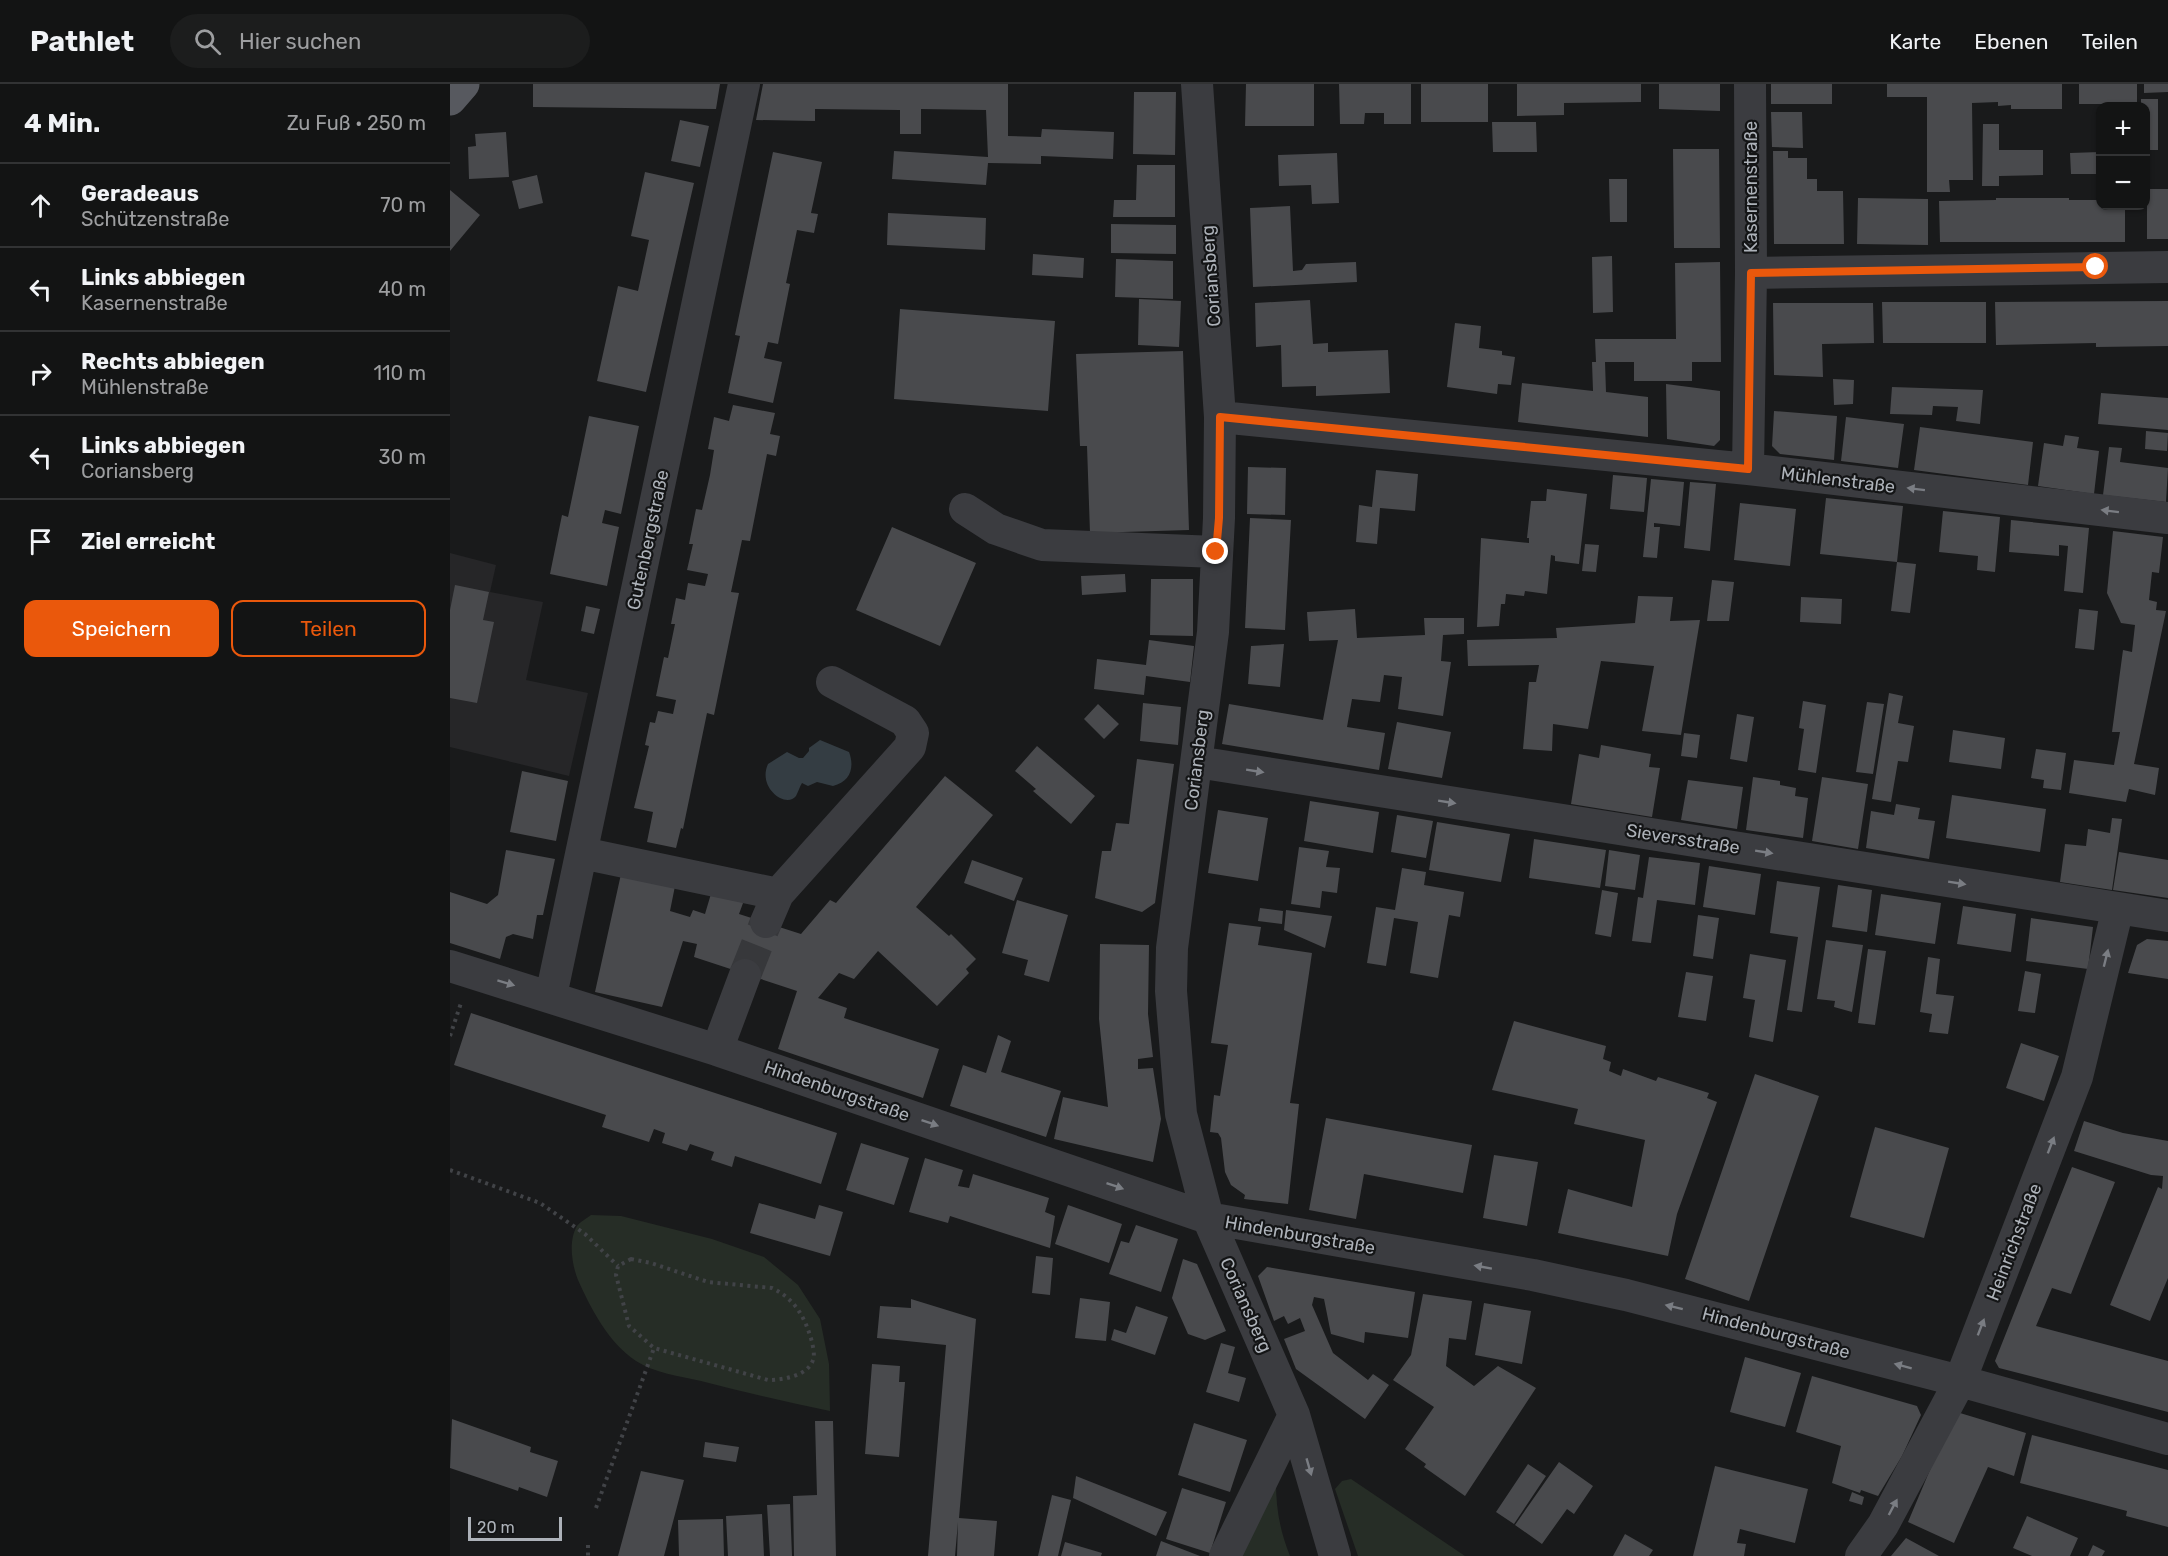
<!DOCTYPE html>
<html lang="de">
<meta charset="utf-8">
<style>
body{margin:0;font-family:Rubik,sans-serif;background:#1c1d1d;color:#f1f3f6}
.controls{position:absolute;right:18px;top:18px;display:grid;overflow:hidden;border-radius:12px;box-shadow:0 2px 4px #0004}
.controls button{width:54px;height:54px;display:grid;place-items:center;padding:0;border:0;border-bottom:2px solid #323334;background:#131414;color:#f1f3f6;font:30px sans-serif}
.scale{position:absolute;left:18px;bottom:15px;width:94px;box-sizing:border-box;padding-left:6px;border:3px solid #adb2b9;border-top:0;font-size:16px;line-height:21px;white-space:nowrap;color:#adb2b9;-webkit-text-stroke:4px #141516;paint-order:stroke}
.stop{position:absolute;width:18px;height:18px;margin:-14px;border:4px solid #ea580c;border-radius:50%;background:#fff}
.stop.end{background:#ea580c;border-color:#fff;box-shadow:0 2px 6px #0008}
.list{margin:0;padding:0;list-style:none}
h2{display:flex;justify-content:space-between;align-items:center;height:78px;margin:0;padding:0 24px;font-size:26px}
h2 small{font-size:20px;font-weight:400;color:#9d9ea0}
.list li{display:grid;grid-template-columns:39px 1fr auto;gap:18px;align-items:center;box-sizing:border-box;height:84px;padding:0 24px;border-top:2px solid #323334}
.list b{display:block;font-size:22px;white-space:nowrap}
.list p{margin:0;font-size:20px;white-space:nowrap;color:#9d9ea0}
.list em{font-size:20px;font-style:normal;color:#9d9ea0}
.actions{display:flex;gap:12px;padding:18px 24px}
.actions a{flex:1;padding:14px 0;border:2px solid #ea580c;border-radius:12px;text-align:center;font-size:21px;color:#ea580c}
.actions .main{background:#ea580c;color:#fff}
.icon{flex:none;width:33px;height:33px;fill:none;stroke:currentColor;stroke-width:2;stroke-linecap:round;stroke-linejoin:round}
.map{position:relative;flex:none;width:1718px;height:1472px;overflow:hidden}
header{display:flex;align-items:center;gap:36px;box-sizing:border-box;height:84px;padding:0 30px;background:#131414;border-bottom:2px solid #323334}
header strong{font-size:28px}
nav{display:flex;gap:33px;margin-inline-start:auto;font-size:21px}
.search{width:420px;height:54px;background:#1c1d1d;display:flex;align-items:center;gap:15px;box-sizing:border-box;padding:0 21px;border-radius:33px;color:#9d9ea0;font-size:22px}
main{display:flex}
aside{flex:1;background:#131414}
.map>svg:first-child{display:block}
.built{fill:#262628}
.green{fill:#262d26}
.water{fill:#343d43}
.building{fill:#494a4d}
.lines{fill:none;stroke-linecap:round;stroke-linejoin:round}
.minor-tunnel{stroke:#37383b;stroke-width:32;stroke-dasharray:32 16;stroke-linecap:butt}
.path{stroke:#414347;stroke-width:4;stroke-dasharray:3 4.5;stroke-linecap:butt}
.minor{stroke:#3b3c40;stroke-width:32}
.major{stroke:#57595f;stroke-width:33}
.oneway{fill:#7a7d83}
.route{stroke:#ea580c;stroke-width:8}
.labels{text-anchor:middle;stroke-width:4.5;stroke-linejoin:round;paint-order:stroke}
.street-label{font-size:18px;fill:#adb2b9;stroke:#141516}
</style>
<header>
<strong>Pathlet</strong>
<div class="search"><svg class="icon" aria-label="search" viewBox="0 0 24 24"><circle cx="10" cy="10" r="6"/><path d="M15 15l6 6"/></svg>Hier suchen</div>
<nav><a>Karte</a><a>Ebenen</a><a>Teilen</a></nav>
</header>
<main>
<aside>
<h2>4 Min.<small>Zu Fuß · 250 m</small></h2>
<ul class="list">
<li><svg class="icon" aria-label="ahead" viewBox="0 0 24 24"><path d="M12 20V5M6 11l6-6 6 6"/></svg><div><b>Geradeaus</b><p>Schützenstraße</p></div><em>70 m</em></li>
<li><svg class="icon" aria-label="left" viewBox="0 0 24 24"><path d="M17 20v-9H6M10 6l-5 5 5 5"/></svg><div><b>Links abbiegen</b><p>Kasernenstraße</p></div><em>40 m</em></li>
<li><svg class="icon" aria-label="right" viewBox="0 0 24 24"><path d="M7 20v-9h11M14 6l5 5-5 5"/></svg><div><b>Rechts abbiegen</b><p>Mühlenstraße</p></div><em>110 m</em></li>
<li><svg class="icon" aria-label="left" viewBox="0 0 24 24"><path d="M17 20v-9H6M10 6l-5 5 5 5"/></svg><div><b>Links abbiegen</b><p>Coriansberg</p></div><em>30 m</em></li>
<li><svg class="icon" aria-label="arrive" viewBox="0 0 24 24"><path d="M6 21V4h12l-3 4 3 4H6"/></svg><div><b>Ziel erreicht</b></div></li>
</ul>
<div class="actions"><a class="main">Speichern</a><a>Teilen</a></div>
</aside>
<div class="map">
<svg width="1718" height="1472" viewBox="0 0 1718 1472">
<rect width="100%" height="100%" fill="#191a1b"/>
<path class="built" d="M0,469l46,12 -6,27 53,10 -17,78 62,13 -19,83 -119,-29z"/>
<path class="green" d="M141,1131l30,1 91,23 52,18 34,28 22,34 9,45 1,47c-43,-9 -86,-19 -129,-30 -21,-5 -47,-8 -65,-20 -28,-19 -45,-52 -58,-81 -6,-15 -10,-39 -1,-54 3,-4 10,-8 14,-11z
M901,1395l114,77h-107l-23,-67 7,-8z
M826,1398c0,27 4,49 14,74h-57z"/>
<path class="water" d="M370,656l29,12c6,16 1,30 -16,34l-16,-4 -9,4 -6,-3c-2,3 -4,9 -6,13 -10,13 -39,-8 -28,-32l19,-12 12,6h4l6,-7v-3z"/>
<path class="building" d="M83,0h187l-4,25 -183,-2z
M313,0h245v52l33,1 1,-8 72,3 -1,27 -72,-3v8l-53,-1 -2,22 -94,-6 2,-28 94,6 -2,-47 -65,-1v25h-21v-24l-85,-1v12l-59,-1z
M796,0h68v42h-69z
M889,0h72v40h-27v-11h-19l-1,11h-24z
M971,0h67v38h-67z
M1067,0h124v18l-77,1v12l-47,1z
M1209,0h61v27l-61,-2z
M1321,0h61v20h-61z
M1437,0h175v25h-51v-4l-13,1v-4l-26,1 1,77h-24l1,12h-23v-95h-40z
M1629,0h58v20h-58z
M1694,0h24v8l-24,1z
M684,8h42l-1,63 -42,-1z
M1691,15h17v51h-12v-44h-5z
M1321,28h31l1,36 -31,-1z
M230,36l29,6 -9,41 -29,-6z
M1042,38h44l1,30h-44z
M1533,40h16v26h44v25l-44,1v10h-17z
M56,48l3,45 -40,2 -1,-32 8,-1 -1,-12z
M1223,65h46l1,99h-46z
M1323,67h15v7h19v21h10v12h26l1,53h-70z
M323,68l49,10 -11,51 7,1 -4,19 -17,-3 -11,53 4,1 -12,60 -10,-2 -4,16 18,4 -9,41 -45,-10 12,-57 -5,-1z
M1650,68v22h-29l-1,-21z
M887,69l2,50 -27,1 -1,-19 -32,1 -1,-31z
M687,81h38v52h-62l1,-17h22z
M195,88l49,11 -48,209 -49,-11 21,-95 20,5 11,-51 -18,-4z
M87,91l6,28 -24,6 -7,-28z
M1159,95h18v43h-17z
M1697,105h21v50h-21z
M0,106l30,25 -30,36z
M1408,114l70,1v46l-71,-1z
M1546,114h73v2h31v6h25v36h-185l-1,-41 57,-1z
M840,122l3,65 9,-1 4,-6 50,-2 1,20 -104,5 -3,-79z
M438,129l98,5 -1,32 -98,-5z
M661,140l65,1v29l-65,-1z
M583,170l51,4 -1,20 -51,-3z
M1162,172l1,56 -20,1 -1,-56z
M666,175l57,2v38l-58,-2z
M1270,178l1,100h-29v19h-58v-19h-29l1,30 42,5v40l-130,-15 4,-39 71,8 -1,-29h4l-1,-23h81l-1,-76z
M689,215l42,2 -2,46 -41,-2z
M860,216l3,44 15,-1v9l60,-2 2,43 -74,3v-10l-34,1 -1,-42 -25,2 -1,-44z
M1718,217v45l-72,1v-4l-100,2 -1,-43z
M1432,218h104v41h-103z
M1323,219h100l1,40 -52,1 1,33 -49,-2z
M450,225l155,12 -7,90 -154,-12z
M1005,239l26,3 -2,22 23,3v4l13,2 -4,28 -13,-1 -1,10 -50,-7z
M733,267l6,179 -99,3 -3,-87h-7l-4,-92z
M1383,295l21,1 -1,24 -19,1z
M1216,300l54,7v49l-6,6 -47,-7z
M1442,303l91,3 -3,34 -24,-3 2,-14 -25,-1 -1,9 -42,-1z
M1651,309l67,5v32l-70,-6z
M283,321l42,8 -5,21 10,2 -4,20 -9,-2 -17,87 -8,-1 -11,52 8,1 -25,122 -7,-2 -24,116 -2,-1 -5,20 -29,-6 6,-30 -19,-4 15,-62 -4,-1 5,-23 5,1 3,-12 15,3 3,-14 -20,-4 8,-39 4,1 7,-34h-4l5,-26 9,2 3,-17 17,3 3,-12 -21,-4 6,-26h-4l7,-35 6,1 8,-35 4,-25 -6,-1 6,-32 15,4z
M1324,327l63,5 -3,44 -54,-6 -8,-8z
M139,332l50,10 -18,88 -16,-4 -3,13 17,4 -12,59 -57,-12 12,-59 6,2z
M1396,333l58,7 -6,44 -57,-7z
M1470,343l113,15 -5,43 -114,-15z
M1696,347l22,2 -1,18 -22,-2z
M1615,351l14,2 -2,11 22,3 -5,43 -56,-8 6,-43 19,3z
M1659,363l13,1 -2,14 48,6 -2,34 -63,-7z
M798,383l38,1 -1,47 -38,-1z
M926,386l42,4 -3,37 -35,-3 -3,36 -21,-2 3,-37 13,2z
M1163,391l34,3 -3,34 -34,-3z
M1201,395l33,3 -4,44 -26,-3v4h6l-3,31 -14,-1z
M1240,398l26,2 -6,67 -26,-3z
M1097,405l40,5 -8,70 -24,-3v-5l-4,-1 -4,39 -22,-3 -1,5 -18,-2 -1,10h-4l-2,22 -22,1 4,-89 48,5v-5h-2l4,-37h15z
M1376,414l77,8 -6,56 -77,-8z
M1290,419l56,6 -6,57 -56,-6z
M1493,427l57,6 -5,55 -18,-2 1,-14 -39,-4z
M800,434l41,2 -6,110 -40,-2z
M1561,436l78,8 -6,65 -19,-2 4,-45 -9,-1v11l-50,-4z
M442,443l84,36 -36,83 -84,-36z
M1663,447l50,6 -4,36 -7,-1 -3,28 8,2 -1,8 10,1 -32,153 25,4 -4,27 -26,-6 -3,13 -57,-9 5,-33 40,5 6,-33h-8l11,-82 9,2 3,-27 -14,-2 -14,-30z
M1135,460l14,1 -3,27 -14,-1z
M1447,478l19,2 -6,49 -19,-2z
M675,490l1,18 -44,3 -1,-19z
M701,495h42v57l-43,-1z
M1262,496l22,2 -5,39h-22z
M5,501l34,7 -6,28 11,2 -17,81 -27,-5v-88z
M1188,512l35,1 -3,24 30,-1 -19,115 -39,-4 12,-65 -53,-5 -13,68 -35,-5 -1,27 -29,-2 6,-67h7l3,-17 -71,1 -1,-26 90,-2 -1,-10 79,-5z
M1351,513l41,2 -1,25 -41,-2z
M136,522l14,3 -6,25 -13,-3z
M905,525l2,29 68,-3 -1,-17h40v16l-21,1 -2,26 10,1 -8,54 -45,-7 4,-32 -18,-2 -4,27 -28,-3 -5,28 38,6 -6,37 -157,-26 7,-40 94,16 15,-80 -29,1 -2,-29z
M1629,525l19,2 -4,39 -19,-2z
M699,556l45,6 -4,36 -44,-6 -2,19 -50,-6 3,-30 49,6z
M834,560l-4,43 -32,-3 3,-38z
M1439,609l14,3 -5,27 16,3 -6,36 -10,-1 -7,41 -19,-3z
M1353,617l23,4 -10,68 -18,-3 6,-41 -5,-1z
M1417,618l17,2 -11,70 -17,-2z
M693,619l38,4 -3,38 -38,-4z
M648,620l21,20 -15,15 -20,-20z
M1287,630l17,3 -7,45 -17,-3z
M947,638l54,10 -9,46 -54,-9z
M1503,646l52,8 -4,31 -52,-7z
M1234,649l16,2 -3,23 -16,-2z
M1151,661l50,9 -2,13 11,1 -8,49 -81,-13 8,-50 20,4z
M587,662l58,50 -24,28 -38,-33 3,-2 -21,-18z
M1586,665l30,4 -5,37 -18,-2 1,-8 -13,-2z
M687,675l37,5 -19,139 -13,9 -47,-14 7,-47h9l5,-28 13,1z
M72,687l46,10 -12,60 -46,-9z
M495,692l48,39 -77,92 33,29 2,-2 25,25 -10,10 3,4 -32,33 -59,-55 -24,28 -15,-6 -21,25 29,10 -3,10 95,31 -16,49 -145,-49 19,-58 -103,-34 3,-13 -14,-3 -21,66 -67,-15 26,-118 54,12 -5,25 20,6 3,-7 12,4 8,-27 33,8 -7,19 62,20 29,-34 6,3z
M1303,693l27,4v4l16,3 -1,8 13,2 -5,40 -57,-8z
M1372,693l46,7 -10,65 -46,-8z
M1238,696l55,7 -6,42 -56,-9z
M1502,711l94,14 -6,43 -94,-14z
M860,717l69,11 -6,41 -69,-12z
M1446,720l24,4 -2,11 17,2 -6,38 -63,-11 5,-37 23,4z
M768,726l50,8 -10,63 -50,-8z
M947,731l36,6 -7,37 -35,-6z
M1662,734l10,1 -10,71 -52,-8 5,-38 21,2 2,-17 22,4z
M987,738l73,12 -9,48 -72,-12z
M1084,755l72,11 -6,38 -71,-10z
M849,763l30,4 -3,16 14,1 -3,25 -15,-2 -2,17 -29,-4z
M56,766l49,9 -12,56h-6l-4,24 -20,-5 -7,3 -6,22 -50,-16v-51l37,12 11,-9z
M1159,766l31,5 -5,35 -30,-4z
M1669,768l49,8v38l-55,-8z
M1199,773l51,6 -5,42 -38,-5 -6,43 -19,-2 6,-44 5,1z
M522,776l51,18 -9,23 -50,-18z
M1259,782l52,8 -6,41 -52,-8z
M952,784l24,4 -2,13 40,7 -4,25 -11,-2 -11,63 -28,-5 8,-51 -24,-4 -8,48 -19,-3 9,-56 19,3z
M1327,797l43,6 -18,125 -15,-2 11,-73 -28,-4z
M1388,801l34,5 -5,42 -35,-5z
M1152,806l16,3 -7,44 -16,-3z
M1431,810l60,9 -6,41 -60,-9z
M567,816l51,15 -19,67 -25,-7 4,-15 -26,-7z
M1513,822l53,8 -5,38 -54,-8z
M810,824l23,3 -1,13 -24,-3z
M836,826l46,6 -7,32 -41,-18z
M1248,831l21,3 -6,41 -20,-3z
M1581,834l62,9 -5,42 -62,-8z
M779,839l32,4 -3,18 54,8 -22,150 9,1 -11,100 -44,-5 1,-4 -14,-10 -6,-13 -4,-34 -3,-5 -8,-1 4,-37 6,1 8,-51 -17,-2z
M1697,855l21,2v38l-40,-6 9,-28z
M1376,856l37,5 -11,67 -18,-5 1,-6 -18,-2z
M650,860l49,1 -1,69 5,43 -15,2v10l15,-1 8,51 -8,43 -99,-23 9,-42 45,10 -9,-88z
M1418,865l18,2 -11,74 -17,-2z
M1300,870l36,6 -13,82 -24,-5 6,-37 -12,-2z
M1478,873l12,2 -4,35 18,2 -6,38 -19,-2 3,-18 -12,-2z
M1575,887l16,3 -6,39 -17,-2z
M1236,888l27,4 -7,45 -28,-4z
M21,929l366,120 -16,51 -86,-28 -3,11 -21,-7 3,-8 -24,-8 -3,7 -25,-8 3,-10 -11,-4 -5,13 -47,-15 4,-12 -152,-50z
M1064,937l92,25 -3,13 8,3 -2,9 12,5 2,-7 33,12 2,-4 51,16 -2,5 10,4 -40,112 -9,42 -110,-23 10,-44 64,18 13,-67 -71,-16 4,-15 -86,-19z
M548,951l13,6 -10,31 60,19 -15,46 -96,-31 13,-41 23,8z
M1571,959l38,13 -15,45 -38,-13z
M1305,990l64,22 -70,205 -64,-22z
M876,1034l146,27 -9,48 -99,-19 -8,45 -47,-9z
M1634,1037l39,12 45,8v137l-18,43 -40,-16 48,-118 4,2 1,-13 -12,-1 -77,-24z
M1425,1043l74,21 -25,90 -74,-21z
M411,1059l48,15 -15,47 -48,-15z
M1044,1071l44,7 -11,64 -44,-8z
M475,1074l38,12 -5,16 11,2 4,-14 76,24 -4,14 10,4 -5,32 -100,-32 -2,7 -39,-11z
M1622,1083l43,15 -44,112 -19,-6 -16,38 132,35v51l-169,-44 -4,-7z
M309,1119l56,16 4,-14 24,7 -13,44 -80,-23z
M618,1121l54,19 -13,39 -54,-19z
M686,1141l42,14 -17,53 -52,-18 12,-33 8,2z
M586,1172l17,2 -3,37 -18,-2z
M733,1175l14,5 29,67 -21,9 -17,-6 -16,-36z
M817,1183l148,25 -7,46 -43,-6 -1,11 -33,-9 -7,-35 -10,-2 -2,8 21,48 35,27 5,-6 16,11 -24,34 -69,-50 -12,-30 21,-8 -5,-13 -12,6 -4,-8 -10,5 -16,-45z
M973,1210l49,7 -6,39 -17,-2 -3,28 28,20 24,-20 38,22 -71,108 -41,-29 2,-3 -21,-15 29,-42 -41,-27 18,-25z
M630,1214l30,4 -4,39 -31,-3z
M461,1215l65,20 -17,199 38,3 -3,35h-37l1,-34 -3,34h-27l18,-211 -69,-7 3,-32 31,2z
M1034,1219l47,8 -9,53 -47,-9z
M686,1222l32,11 -13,38 -44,-15 3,-11 12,4z
M771,1259l14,4 -7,26 18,5 -7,24 -33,-10z
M1295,1273l56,16 -16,54 -55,-15z
M422,1280l28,2 -1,16h6l-6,75 -34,-3z
M1362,1292l105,30 4,9 -19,41 -24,40 -17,-6 -1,3 -28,-10 9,-37 -45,-14z
M1510,1329l66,20 -12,43 -26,-9 -34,76 -46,-21 43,-102z
M2,1335l79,28 -1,5 28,9 -11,36 -28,-10 -1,4 -68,-23z
M365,1337h18l3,135h-42l-1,-60 24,-1z
M744,1339l53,17 -17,52 -52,-17z
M1582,1351l136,35v57l-42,-11 1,-5 -107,-28z
M255,1358l34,5 -3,15 -33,-5z
M1109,1378l34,24 -19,28 -7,-5 -25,35 -27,-19z
M1078,1380l18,12 -32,48 -18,-12z
M1265,1382l93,23 -13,54 -55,-14 -3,14 9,1 -2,12h-51z
M191,1387l43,9 -20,76h-46z
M626,1392l91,36 -11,24 -83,-38z
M732,1404l44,14 -16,51 -44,-14z
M1402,1408l12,5 -2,8 -13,-4z
M602,1411l19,5 -13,56h-20z
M340,1420l2,52h-22l-3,-51z
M312,1430l2,42h-36l-2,-40z
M1577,1432l51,22 -8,18h-38l-19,-8z
M273,1435l1,37h-45l-1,-36z
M1175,1450l28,16 -4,6h-36z
M1456,1454l33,18h-48z
M711,1457l39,15h-44z
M615,1458l37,11 -1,3h-40z
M1643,1461l12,6 -3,5h-14z"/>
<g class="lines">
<path class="minor-tunnel" d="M295,891l21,-53"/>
<path class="path" d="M0,952l11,-33
M0,1086l90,33 45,31 33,32
M181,1175l20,4 57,19 64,6c23,11 33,29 40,54 1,5 3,13 1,18 -5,16 -31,20 -45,20l-114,-32 -25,-22 -13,-51 2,-9z
M146,1424l58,-160
M138,1461v11"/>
<path class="minor" d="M747,0l23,333 -1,101 -6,114 -41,316 -1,43 10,123 27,104 86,197 41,141
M1301,189l417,-6
M770,333l528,52 420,49
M1298,385l3,-196 -1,-189
M515,425l31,20 46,16 174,7
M747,678l971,154
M132,769l196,41
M316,838l12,-28 132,-147 3,-14 -8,-12 -73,-39
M0,882l267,84 491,168 325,57 93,20 334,86 208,58
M101,912l193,-912
M267,966l28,-75
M775,1472l69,-141
M1411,1472l22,-31 77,-144 117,-304 41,-169"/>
<path class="major" d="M0,15l13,-15"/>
</g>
<defs><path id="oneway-solid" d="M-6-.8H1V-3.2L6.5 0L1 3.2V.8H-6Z" transform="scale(1.5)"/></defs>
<g class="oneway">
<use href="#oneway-solid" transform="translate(1466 405) rotate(-173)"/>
<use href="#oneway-solid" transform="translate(1660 427) rotate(-173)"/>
<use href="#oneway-solid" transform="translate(805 687) rotate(9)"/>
<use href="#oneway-solid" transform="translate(997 718) rotate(9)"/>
<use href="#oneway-solid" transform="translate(1314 768) rotate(9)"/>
<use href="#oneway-solid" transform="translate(1507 799) rotate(9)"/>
<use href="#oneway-solid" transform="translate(1656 874) rotate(-76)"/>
<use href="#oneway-solid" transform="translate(56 899) rotate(17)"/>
<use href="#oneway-solid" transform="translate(480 1039) rotate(19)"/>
<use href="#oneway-solid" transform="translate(1601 1061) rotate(-69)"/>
<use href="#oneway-solid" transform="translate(665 1102) rotate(19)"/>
<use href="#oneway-solid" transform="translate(1033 1183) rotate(-170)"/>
<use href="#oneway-solid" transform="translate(1224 1223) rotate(-166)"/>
<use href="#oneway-solid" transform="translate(1531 1243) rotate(-69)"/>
<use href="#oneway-solid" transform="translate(1453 1282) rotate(-165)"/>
<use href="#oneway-solid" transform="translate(859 1383) rotate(74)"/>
<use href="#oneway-solid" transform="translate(1443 1423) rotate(-62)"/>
</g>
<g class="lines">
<path class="route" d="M766,468l3,-34 1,-101 528,52 3,-196 345,-6"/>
</g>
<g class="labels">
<g class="street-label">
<text transform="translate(1301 103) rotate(-90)" y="6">Kasernenstraße</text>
<text transform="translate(761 192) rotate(-94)" y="6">Coriansberg</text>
<text transform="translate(1388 396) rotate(7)" y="6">Mühlenstraße</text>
<text transform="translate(198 456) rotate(-78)" y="6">Gutenbergstraße</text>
<text transform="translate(747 676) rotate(-83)" y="6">Coriansberg</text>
<text transform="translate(1233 755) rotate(9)" y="6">Sieversstraße</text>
<text transform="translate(387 1007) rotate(19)" y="6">Hindenburgstraße</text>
<text transform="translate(850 1151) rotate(10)" y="6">Hindenburgstraße</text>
<text transform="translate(1564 1158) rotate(-69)" y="6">Heinrichstraße</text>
<text transform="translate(796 1221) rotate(66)" y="6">Coriansberg</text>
<text transform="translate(1326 1249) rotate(15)" y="6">Hindenburgstraße</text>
</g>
</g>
</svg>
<div class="controls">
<button>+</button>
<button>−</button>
</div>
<div class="scale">20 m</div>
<div class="stop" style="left:1646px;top:183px"></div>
<div class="stop end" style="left:766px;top:468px"></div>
</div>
</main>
